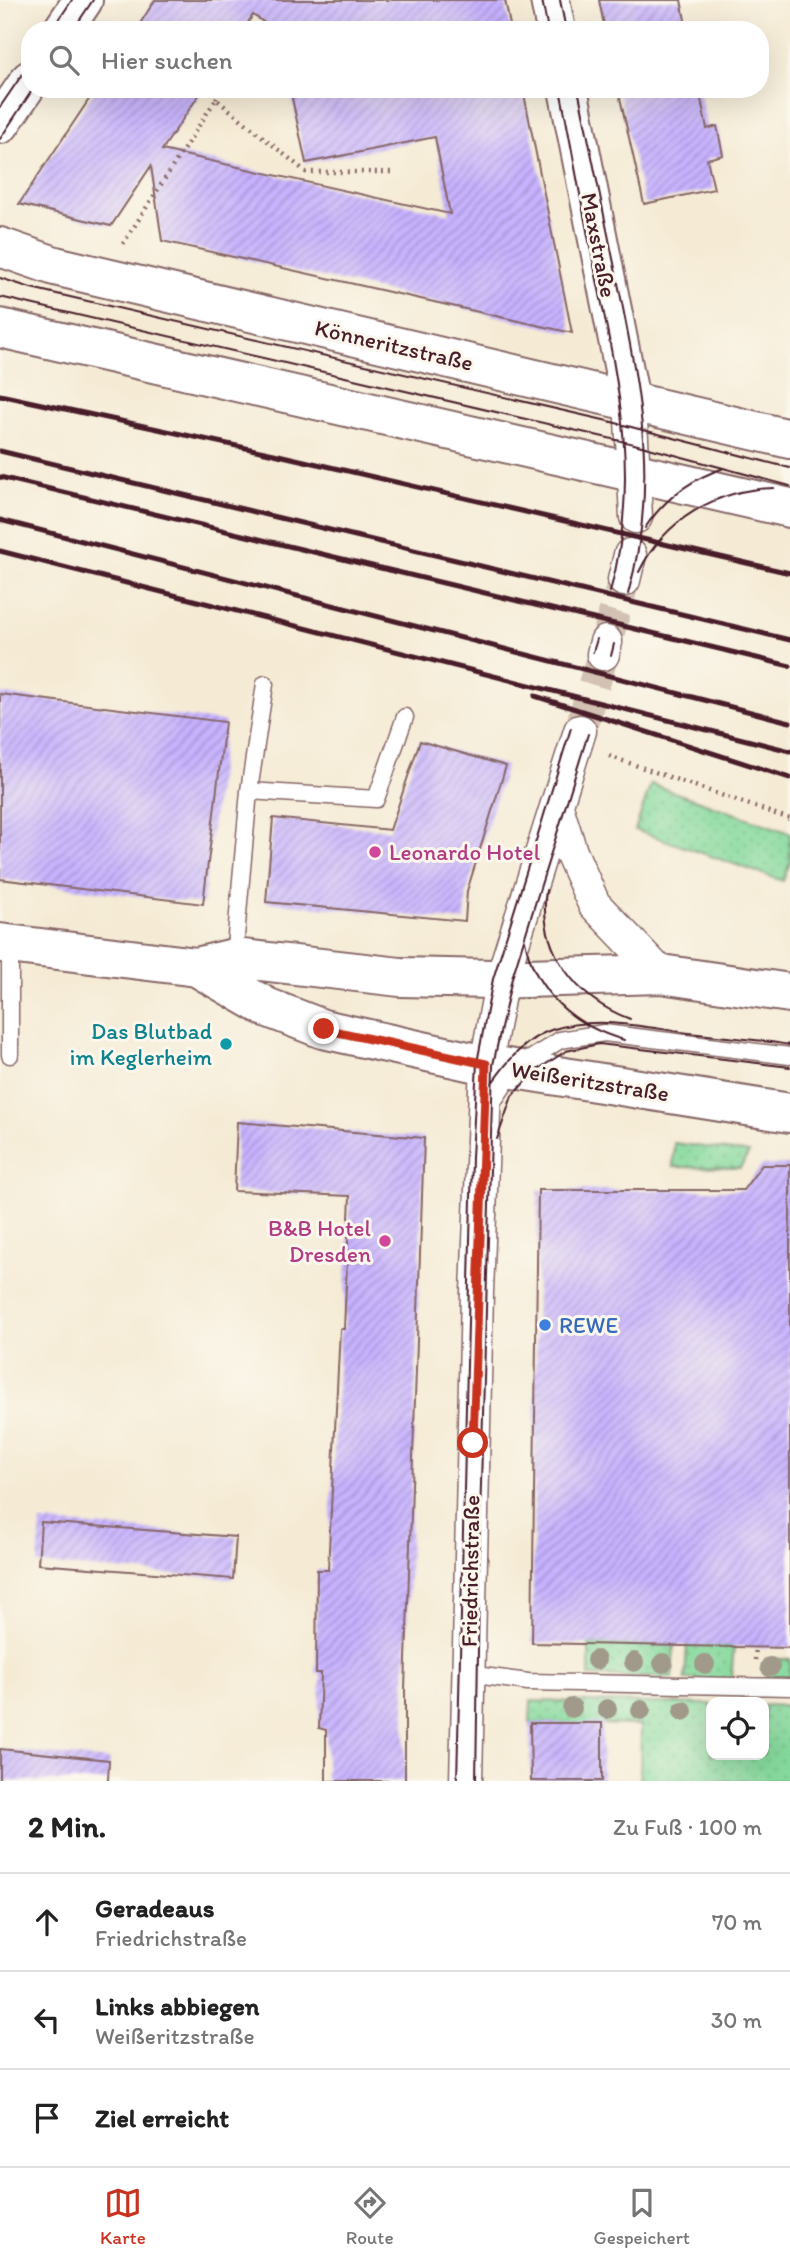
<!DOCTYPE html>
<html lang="de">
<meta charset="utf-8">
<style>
body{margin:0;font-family:Itim,sans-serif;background:#f6f6f6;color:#222}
.controls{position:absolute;right:21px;bottom:21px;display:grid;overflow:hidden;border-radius:14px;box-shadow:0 7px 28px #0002}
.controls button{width:63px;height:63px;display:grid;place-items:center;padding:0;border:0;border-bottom:2px solid #e0e0e0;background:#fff;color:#222;font:35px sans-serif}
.stop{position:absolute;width:21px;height:21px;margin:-16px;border:5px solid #c8321e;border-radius:50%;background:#fff}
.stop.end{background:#c8321e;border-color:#fff;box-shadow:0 2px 7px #0008}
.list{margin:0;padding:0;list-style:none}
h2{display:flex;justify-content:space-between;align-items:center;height:91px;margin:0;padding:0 28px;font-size:30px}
h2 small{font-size:23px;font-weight:400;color:#767676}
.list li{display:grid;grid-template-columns:46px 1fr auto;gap:21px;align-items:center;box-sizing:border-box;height:98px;padding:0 28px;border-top:2px solid #e0e0e0}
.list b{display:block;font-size:26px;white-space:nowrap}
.list p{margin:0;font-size:23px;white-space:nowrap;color:#767676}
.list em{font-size:23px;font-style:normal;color:#767676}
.icon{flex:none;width:38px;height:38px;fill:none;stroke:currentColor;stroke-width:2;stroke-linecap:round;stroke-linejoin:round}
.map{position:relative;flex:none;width:790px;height:1781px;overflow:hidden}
.search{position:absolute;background:#fff;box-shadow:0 7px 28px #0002;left:21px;right:21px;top:21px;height:77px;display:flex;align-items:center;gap:18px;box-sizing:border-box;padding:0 24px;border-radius:28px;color:#767676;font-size:26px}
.sheet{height:385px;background:#fff}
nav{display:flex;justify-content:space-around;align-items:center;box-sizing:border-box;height:98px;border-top:2px solid #e0e0e0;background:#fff;font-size:19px;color:#767676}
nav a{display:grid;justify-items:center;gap:4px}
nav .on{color:#c8321e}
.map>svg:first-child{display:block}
.grass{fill:url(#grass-dots);stroke:#687c64;stroke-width:2}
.building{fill:url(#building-hatch)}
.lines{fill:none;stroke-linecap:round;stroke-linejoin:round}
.street-tunnel{stroke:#d3c2b3;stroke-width:32;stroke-dasharray:32 16;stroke-linecap:butt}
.lane-casing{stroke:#866666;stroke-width:19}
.street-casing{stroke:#866666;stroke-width:35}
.secondary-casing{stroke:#866666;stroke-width:42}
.primary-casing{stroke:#866666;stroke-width:42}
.path{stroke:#866666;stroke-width:4.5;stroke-dasharray:2 5;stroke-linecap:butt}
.lane{stroke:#fff;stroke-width:16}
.street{stroke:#fff;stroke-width:32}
.secondary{stroke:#fff;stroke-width:38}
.primary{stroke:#fff;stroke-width:38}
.tram{stroke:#4a1f2b;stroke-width:2}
.rail{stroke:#4a1f2b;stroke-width:5}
.tree{fill:#a19a8a}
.route{stroke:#c8321e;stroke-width:9}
.hotel-dot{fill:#d1479c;stroke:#fbf7ec;stroke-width:2.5}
.culture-dot{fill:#0f9aa8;stroke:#fbf7ec;stroke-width:2.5}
.shop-dot{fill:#3f7fe0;stroke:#fbf7ec;stroke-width:2.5}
.labels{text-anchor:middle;stroke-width:6;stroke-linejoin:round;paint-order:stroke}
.street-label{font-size:23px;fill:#4a1f2b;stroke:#fbf7ec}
.hotel-label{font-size:23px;fill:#b23c85;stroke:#fbf7ec;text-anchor:start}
.culture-label{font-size:23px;fill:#0d838f;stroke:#fbf7ec;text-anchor:end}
.shop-label{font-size:23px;fill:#366cbe;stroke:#fbf7ec;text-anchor:start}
</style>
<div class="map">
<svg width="790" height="1781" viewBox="0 0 790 1781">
<defs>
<pattern id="grass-dots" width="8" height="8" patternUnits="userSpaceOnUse" patternTransform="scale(1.75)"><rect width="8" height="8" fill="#85d99c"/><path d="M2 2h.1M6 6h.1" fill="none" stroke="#74ba87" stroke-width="1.8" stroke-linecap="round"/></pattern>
<pattern id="building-hatch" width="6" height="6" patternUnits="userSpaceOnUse" patternTransform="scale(1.75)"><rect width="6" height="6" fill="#c7b2ff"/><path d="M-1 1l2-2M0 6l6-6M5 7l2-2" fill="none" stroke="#a490cf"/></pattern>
</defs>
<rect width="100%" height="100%" fill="#fbf7ec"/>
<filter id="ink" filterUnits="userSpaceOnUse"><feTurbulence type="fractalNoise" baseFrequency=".0143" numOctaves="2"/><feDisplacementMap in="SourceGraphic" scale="14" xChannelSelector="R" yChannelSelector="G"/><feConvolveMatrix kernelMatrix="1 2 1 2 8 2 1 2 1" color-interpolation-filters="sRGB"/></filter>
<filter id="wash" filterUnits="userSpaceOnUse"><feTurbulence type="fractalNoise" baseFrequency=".00686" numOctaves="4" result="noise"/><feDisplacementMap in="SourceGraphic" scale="28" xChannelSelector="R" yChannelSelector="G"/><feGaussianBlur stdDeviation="1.57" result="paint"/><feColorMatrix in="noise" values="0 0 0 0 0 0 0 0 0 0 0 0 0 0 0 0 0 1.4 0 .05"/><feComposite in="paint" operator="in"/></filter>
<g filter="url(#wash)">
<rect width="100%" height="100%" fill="#f5ebd5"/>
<path class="grass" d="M651,784l139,49v29l-7,19 -148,-51z
M674,1143l75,10 -9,15 -67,-1z
M589,1644l85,1 -2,33 -83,-2z
M687,1645l47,1 -3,34 -46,-1z
M766,1659h24v21h-24z
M531,1701l180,3v51h53v-50l26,1v75h-150l1,-56 -111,-2z"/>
<g id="blocks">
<path class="building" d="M155,0h350l6,30h-236l-22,-15 -10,15h-107z
M599,0h82l6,30h-82z
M96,89h107l-41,61 288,64 -15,-77 -129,26 -16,-74h233l49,244 -410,-92 -11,-75 -40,60 -92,-22z
M618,89h81l8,40 10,-3 6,29 -16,4 7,30 -70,15z
M0,694l225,28 -22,182 -203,-25z
M420,741l86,25 -39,125 -2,30 -199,-19 7,-84 117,12z
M237,1122l187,16 -19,551v92h-79v-51l-7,-2 2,-55h-5l1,-103h11l12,-241h4l6,-133 -116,-5z
M762,1165h28v483l-258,-5 6,-453h205z
M41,1522l195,15 -3,42 -195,-15z
M530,1723h72v58h-71z
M0,1749l109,11 -1,21h-108z"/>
</g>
</g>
<g filter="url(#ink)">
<use href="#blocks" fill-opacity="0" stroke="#866666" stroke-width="2"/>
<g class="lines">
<path class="street-tunnel" d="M606,642l18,-62
M580,731l23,-77"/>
<g class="lane-casing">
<path id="lane" d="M249,791l127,8 29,-82
M234,958l15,-167 16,-107
M10,1055v-111
M490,1106l25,-37 45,-29 44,-7 186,23
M468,1674l60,8 262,5"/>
</g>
<g class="street-casing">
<path id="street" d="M630,400l6,117
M624,580l6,-25
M603,654l3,-12
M557,807l14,45 23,52 67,70
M466,1781l11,-489 9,-228 16,-86 78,-247"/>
</g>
<g class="secondary-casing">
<path id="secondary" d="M550,0l6,30
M63,30l20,-30
M568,89l62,311
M0,124l30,-44
M0,943l197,24 69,40 57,22 154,34 313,50
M197,967l37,-9 166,19 93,2 168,-5 129,19"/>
</g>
<g class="primary-casing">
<path id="primary" d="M0,247l55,19 735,173
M0,328l790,180"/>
</g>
<path class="path" d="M261,30l4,-7
M216,99l6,-10
M123,244l93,-145 90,73h87
M609,756l181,63
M755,1660l1,-14"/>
<use href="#lane" class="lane"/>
<use href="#street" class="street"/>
<use href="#secondary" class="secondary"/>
<use href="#primary" class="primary"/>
<path class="tram" d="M542,0l6,30
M560,0l6,30
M52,30l20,-30
M73,30l20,-30
M560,89c11,54 20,108 31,162 24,118 52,221 19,341
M578,89c13,63 26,126 39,189 22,110 43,204 11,316
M0,107l30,-44
M0,139l33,-50
M0,278l31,10 577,133 182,47
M0,297l634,147 156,42
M645,528c19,-29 46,-49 79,-60
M639,572c25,-52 78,-83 135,-84
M593,652l4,-13
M611,656l3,-12
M546,890c-8,60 30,109 84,129
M525,940c9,52 49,86 99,100
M492,1083c15,-21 33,-44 59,-53 45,-15 92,-3 138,3 34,4 68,6 101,12
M497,1139l15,-43 22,-24 32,-21 33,-7 191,23
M457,1781l15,-624 5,-94 16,-84 78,-251
M476,1781l4,-262 13,-454 19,-87 76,-244"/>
<path class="rail" d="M0,395l274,59 516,119
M0,451l790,189
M0,477l790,189
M0,520l790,202
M0,551l790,200
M535,696l255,82"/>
</g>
<g class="tree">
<circle cx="596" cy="1660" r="10"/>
<circle cx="634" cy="1662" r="10"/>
<circle cx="663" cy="1663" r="10"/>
<circle cx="705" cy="1664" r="10"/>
<circle cx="770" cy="1667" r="10"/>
<circle cx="572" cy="1708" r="10"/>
<circle cx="607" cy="1709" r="10"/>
<circle cx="641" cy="1710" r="10"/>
<circle cx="683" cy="1711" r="10"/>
</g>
</g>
<g class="lines" filter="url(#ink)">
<path class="route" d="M324,1029l162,35 -13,379"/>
</g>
<g class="hotel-dot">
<circle cx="375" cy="852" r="7"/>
<circle cx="385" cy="1241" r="7"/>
</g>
<circle class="culture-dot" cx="226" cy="1044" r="7"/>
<circle class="shop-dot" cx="545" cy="1325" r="7"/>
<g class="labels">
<g class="street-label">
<text transform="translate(599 245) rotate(79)" y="8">Maxstraße</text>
<text transform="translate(394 345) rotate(13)" y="8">Könneritzstraße</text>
<text transform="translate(590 1081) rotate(9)" y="8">Weißeritzstraße</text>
<text transform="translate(470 1571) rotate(-89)" y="8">Friedrichstraße</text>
</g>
<g class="hotel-label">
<text x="389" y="860">Leonardo Hotel</text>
<text x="371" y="1236" text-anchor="end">B&amp;B Hotel<tspan x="371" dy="26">Dresden</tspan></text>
</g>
<g class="culture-label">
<text x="212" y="1039">Das Blutbad<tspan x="212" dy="26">im Keglerheim</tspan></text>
</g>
<g class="shop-label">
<text x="559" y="1333">REWE</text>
</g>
</g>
</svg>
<div class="controls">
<button><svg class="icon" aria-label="locate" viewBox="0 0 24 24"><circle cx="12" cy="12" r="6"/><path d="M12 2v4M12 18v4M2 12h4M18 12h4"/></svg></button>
</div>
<div class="stop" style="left:473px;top:1443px"></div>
<div class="stop end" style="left:324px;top:1029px"></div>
<div class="search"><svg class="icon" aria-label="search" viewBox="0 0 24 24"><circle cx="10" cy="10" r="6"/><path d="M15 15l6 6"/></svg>Hier suchen</div>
</div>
<section class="sheet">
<h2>2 Min.<small>Zu Fuß · 100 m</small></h2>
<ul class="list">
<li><svg class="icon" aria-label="ahead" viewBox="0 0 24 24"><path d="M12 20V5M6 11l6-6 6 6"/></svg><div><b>Geradeaus</b><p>Friedrichstraße</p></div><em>70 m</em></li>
<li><svg class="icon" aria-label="left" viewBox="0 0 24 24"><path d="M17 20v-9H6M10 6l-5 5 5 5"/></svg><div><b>Links abbiegen</b><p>Weißeritzstraße</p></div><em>30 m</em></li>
<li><svg class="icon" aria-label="arrive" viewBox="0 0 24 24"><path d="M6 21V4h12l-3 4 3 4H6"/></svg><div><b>Ziel erreicht</b></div></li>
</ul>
</section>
<nav>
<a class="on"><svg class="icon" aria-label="map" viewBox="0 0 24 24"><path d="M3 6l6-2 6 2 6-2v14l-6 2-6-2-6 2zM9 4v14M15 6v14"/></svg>Karte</a>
<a><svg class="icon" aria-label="directions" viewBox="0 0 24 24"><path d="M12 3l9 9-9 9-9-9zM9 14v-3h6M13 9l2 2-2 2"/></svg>Route</a>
<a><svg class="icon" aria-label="saved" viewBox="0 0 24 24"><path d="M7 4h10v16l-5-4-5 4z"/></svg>Gespeichert</a>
</nav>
